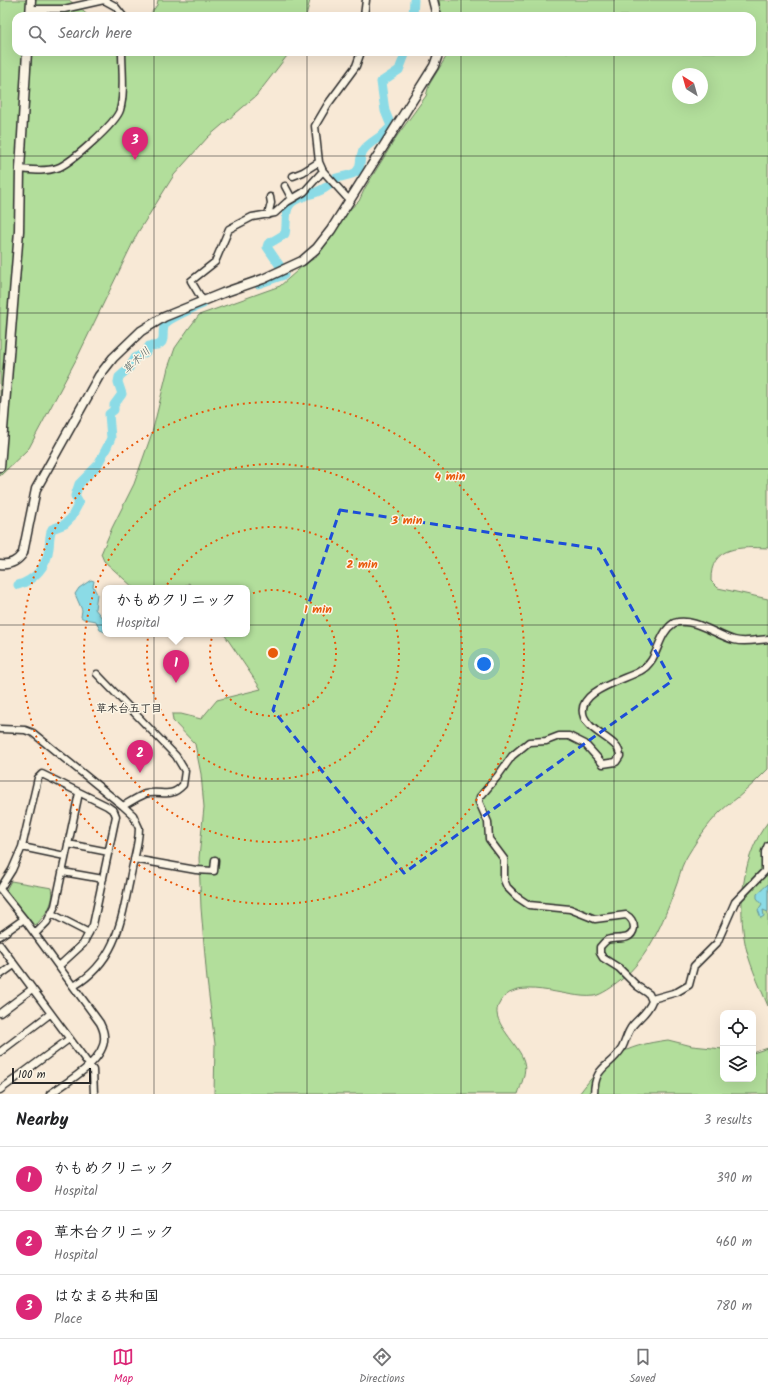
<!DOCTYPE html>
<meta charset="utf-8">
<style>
body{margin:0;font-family:Kalam,"Klee One",sans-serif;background:#f2f2f2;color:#202124}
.controls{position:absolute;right:12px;bottom:12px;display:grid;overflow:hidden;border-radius:8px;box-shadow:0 4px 16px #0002}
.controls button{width:36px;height:36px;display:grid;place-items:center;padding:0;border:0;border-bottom:1px solid #e0e0e0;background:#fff;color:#202124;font:20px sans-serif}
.compass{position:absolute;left:672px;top:68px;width:36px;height:36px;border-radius:50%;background:#fff;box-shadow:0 4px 16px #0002;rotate:323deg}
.scale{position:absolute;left:12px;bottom:10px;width:79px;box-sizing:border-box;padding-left:4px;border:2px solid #2b2b2b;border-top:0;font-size:11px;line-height:14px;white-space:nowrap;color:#2b2b2b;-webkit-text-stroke:3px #fcf5e5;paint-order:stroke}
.you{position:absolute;left:484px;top:664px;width:14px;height:14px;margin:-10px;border:3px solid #fff;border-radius:50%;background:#1a73e8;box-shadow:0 0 0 6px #1a73e833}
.badge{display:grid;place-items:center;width:26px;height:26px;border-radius:50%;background:#db2777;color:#fff;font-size:13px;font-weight:700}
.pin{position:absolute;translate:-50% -33px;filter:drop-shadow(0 1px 2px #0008)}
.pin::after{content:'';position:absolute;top:21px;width:14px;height:12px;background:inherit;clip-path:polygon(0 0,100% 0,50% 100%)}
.popup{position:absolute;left:102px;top:585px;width:148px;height:52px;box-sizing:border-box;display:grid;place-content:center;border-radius:8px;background:#fff;filter:drop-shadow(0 1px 3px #0005);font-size:13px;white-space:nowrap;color:#757577}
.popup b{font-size:15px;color:#202124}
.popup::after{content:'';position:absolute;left:50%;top:100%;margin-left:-8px;border:8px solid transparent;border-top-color:#fff}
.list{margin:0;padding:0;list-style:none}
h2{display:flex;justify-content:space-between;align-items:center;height:52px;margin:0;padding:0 16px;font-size:17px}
h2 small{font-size:13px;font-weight:400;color:#757577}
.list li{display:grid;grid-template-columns:26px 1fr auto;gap:12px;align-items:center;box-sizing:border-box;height:64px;padding:0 16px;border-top:1px solid #e0e0e0}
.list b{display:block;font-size:15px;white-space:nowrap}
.list p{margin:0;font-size:13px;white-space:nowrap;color:#757577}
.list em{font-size:13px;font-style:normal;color:#757577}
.icon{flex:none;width:22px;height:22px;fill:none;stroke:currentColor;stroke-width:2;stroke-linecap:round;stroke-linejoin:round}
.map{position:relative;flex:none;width:768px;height:1094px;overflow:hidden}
.search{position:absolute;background:#fff;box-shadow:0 4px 16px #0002;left:12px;right:12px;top:12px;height:44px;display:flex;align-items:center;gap:10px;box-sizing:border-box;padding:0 14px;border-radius:12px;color:#757577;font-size:15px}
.sheet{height:244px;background:#fff}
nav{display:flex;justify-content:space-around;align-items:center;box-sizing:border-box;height:56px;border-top:1px solid #e0e0e0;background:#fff;font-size:11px;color:#757577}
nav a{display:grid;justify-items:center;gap:2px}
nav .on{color:#db2777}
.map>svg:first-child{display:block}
.green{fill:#b2de9b;stroke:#6e8463;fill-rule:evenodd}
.water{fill:#8bdbe6;stroke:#65959b}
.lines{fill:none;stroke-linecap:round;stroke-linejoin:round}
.river{stroke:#8bdbe6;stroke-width:9}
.street-casing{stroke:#2b2b2b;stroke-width:9}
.secondary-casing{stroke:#2b2b2b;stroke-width:11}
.street{stroke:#fcf5e5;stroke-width:6}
.secondary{stroke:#fcf5e5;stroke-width:8}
.marked{fill:none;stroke:#1d4ed8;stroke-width:3;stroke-dasharray:8 5;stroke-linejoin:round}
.grid{fill:none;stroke:#2b2b2b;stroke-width:1;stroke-opacity:0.55}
.ring{fill:none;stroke:#e8590c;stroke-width:2;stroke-dasharray:2 4}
.labels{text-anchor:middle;stroke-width:3;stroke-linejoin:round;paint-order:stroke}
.water-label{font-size:11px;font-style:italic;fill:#43575a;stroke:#fcf5e5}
.neighbourhood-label{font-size:11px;font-weight:bold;fill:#2b2b2b;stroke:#fcf5e5}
.centre{fill:#e8590c;stroke:#fcf5e5;stroke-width:2}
.ring-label{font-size:12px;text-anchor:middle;font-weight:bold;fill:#e8590c;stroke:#fcf5e5;stroke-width:3;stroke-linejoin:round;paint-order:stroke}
</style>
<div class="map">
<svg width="768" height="1094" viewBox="0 0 768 1094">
<rect width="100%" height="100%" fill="#f8e9d6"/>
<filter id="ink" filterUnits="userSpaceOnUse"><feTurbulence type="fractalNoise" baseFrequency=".025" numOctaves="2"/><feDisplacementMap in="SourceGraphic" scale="8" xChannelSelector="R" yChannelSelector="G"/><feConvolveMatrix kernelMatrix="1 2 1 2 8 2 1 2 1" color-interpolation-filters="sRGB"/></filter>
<g filter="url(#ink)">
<path class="green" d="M0,0h69l20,16h-73v36h274l-34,44 -48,41 -34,38 -37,59 -59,122 -49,92 -29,28z
M158,0h152l-4,16h-157l8,-11z
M439,0h329v548c-27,-1 -58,-3 -57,33l7,7 50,11v170c-8,8 -16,16 -24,23 -7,7 -16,12 -23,19 -14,14 -27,33 -36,49 -5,9 -6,20 -10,29 -12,34 -27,69 -55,92 -6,5 -19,14 -26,15 -26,4 -82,-24 -96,10 -7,17 22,39 26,56 3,9 -3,23 -6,32h-304l1,-50 -8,-64 -6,-72 -2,-50 5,-51 -3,-33 -6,-30 -22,-23 -1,-7h9l20,5 16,-19 44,-11 -37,-55h23v-46h-56l-2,-5 -8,5h-47l-30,-27 -3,-7 11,-26 22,-44 18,-51 16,-65 7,-20 14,-20 10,-13 81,-29 26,-23 11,-6 32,-47 10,-9 6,-13 32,-52 29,-40 3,-11 17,-28 -1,-5h307v-36h-311zM678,74h24v24h-24z
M768,822v184c-9,-22 -21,-46 -24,-69 -6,-37 0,-85 24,-115z
M11,881l41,7c3,14 -6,26 -15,36l-3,1 -28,-35z
M668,1040l24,6 31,3v30h30v-26l15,-5v46h-189c28,-37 43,-48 89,-54z"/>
<path class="water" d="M91,580l3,1 -1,5 4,8 -2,15 7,9h3v14l-5,-2 -4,-9 -12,-2 -3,-2 1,-7 -7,-16 4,-6z
M768,884v28l-5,-2 1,6 -3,2 -3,-8 4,-6 -5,-6v-4z"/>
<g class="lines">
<path class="river" d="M413,16l1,-16
M334,179c6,-3 19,-3 23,-8 5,-5 2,-14 6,-20 6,-10 20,-13 28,-25l-6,-15 -4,-29 18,-12 7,-18
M280,266l-13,-19 1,-3 17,-10c2,-8 0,-19 3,-26 6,-14 32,-12 43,-25
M258,284l26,-9
M18,585c17,-5 29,-19 31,-37 1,-7 0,-13 3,-19l13,-5 6,-6 8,-15 -4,-7 4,-12 18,-18 10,-19 4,-9 -2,-24 5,-4v-5l8,-11 -4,-12 1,-5 10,-9 6,-10 11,-6 3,-6c23,0 9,-13 17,-23 3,-4 31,-17 37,-19"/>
<g class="street-casing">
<path id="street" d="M30,9h34l40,-9 11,6 8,10
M364,16l2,-16
M20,169c12,1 25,3 37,-1 13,-4 59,-45 63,-58 5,-17 2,-40 2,-58
M293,176l10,-4 16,-10
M285,186l7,13
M350,201l-27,-30 -4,-9 -4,-36 13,-22 28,-38 5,-14
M268,215l3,-12 -1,-6
M203,301l-12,-20 24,-19 14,-33 23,-12 23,-4 12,-11 17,-10 19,-21
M97,674l79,82 9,15 -2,14c-14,15 -22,4 -38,9 -7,3 -15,8 -22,12
M0,729l25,1 8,3 90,73 10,9 6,13c0,16 -6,34 -9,51 -9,43 -14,82 -56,107
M68,844l41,8
M22,847l43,9
M134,859l62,11 18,1 1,-11
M63,872l40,7
M52,914l37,19
M24,919l-24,-30 12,-19 10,-23 16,-69 4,-4 65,32 7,5 2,5 -23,109 -10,19 -24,22
M36,933l11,-11 8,-16 24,-113
M0,936l24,-17 76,104c2,4 4,9 4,13 3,24 -37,46 -54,58
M0,945l93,125 1,24
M0,975l14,-10
M652,999l25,-7 12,-7 5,-19 23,-23 18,-41 30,-31v-19l3,-7
M0,1013l32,-24
M0,1052l50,-38
M0,1090l69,-51
M594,1094c1,-30 15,-25 28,-46 4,-8 5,-16 11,-23 7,-8 15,-13 19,-24l-3,-7 -12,-8 -18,-18 -16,-10 -3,-5v-6c2,-2 4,-5 7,-7 9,-4 24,3 27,-12 0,-6 -4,-11 -8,-13l-31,4 -25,-10 -41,-4 -12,-8 -10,-10 -3,-7v-21l-15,-20 -1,-17 -9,-20 1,-5 17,-20 15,-21 17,-14 17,-1 13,-5h10l16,8 18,20 13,-2 4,-6c0,-16 -29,-22 -36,-39 -10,-26 41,-37 56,-46 20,-11 16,-36 34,-48 21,-6 41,12 60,17 11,3 22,0 34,-1"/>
</g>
<g class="secondary-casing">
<path id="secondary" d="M433,0l4,16
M30,16l1,-16
M0,467l19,-236 1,-62 7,-117
M0,564c10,1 17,-2 23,-11l13,-64 63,-113 14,-18 28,-27 23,-14 59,-24 40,-14 39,-18 15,-13 14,-18 103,-164 5,-14"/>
</g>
<use href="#street" class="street"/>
<use href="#secondary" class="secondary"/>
</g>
</g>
<path class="marked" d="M340,510l259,39 73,132 -268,192 -131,-163z"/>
<path class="grid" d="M154,0v16M307,0v16M461,0v16M614,0v16M154,52v1042M307,52v1042M461,52v1042M614,52v1042M0,156h768M0,313h768M0,469h768M0,625h768M0,781h768M0,938h768"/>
<g class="ring">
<circle cx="273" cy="653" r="63"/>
<circle cx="273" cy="653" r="126"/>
<circle cx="273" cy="653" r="189"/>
<circle cx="273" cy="653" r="251"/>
</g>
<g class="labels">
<g class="water-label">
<text transform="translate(136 360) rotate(-43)" y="4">草木川</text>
</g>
<g class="neighbourhood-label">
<text x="129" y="712">草木台五丁目</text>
</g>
</g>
<circle cx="273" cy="653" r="6" class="centre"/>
<g class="ring-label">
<text x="450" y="480">4 min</text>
<text x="407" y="524">3 min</text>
<text x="362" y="568">2 min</text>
<text x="318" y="613">1 min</text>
</g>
</svg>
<div class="controls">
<button><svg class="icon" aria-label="locate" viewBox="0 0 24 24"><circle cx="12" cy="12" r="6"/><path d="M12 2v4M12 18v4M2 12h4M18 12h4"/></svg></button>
<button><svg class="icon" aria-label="layers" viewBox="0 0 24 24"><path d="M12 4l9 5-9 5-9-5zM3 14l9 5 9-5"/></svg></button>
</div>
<svg class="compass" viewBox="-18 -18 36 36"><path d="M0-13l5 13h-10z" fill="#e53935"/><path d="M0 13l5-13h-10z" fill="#757577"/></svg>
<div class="scale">100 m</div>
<div class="you"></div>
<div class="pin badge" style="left:176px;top:683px">1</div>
<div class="popup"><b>かもめクリニック</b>Hospital</div>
<div class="pin badge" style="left:140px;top:773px">2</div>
<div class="pin badge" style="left:135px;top:160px">3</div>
<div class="search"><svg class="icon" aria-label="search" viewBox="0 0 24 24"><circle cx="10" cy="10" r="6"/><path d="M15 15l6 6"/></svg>Search here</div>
</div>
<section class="sheet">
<h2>Nearby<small>3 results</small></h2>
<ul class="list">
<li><span class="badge">1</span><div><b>かもめクリニック</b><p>Hospital</p></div><em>390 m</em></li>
<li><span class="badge">2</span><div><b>草木台クリニック</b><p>Hospital</p></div><em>460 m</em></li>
<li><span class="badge">3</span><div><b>はなまる共和国</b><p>Place</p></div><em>780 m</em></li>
</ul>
</section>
<nav>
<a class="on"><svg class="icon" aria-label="map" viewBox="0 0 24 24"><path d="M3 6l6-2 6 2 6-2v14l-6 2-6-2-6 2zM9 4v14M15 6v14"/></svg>Map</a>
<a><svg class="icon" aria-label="directions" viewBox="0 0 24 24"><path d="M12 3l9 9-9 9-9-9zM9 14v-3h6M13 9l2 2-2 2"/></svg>Directions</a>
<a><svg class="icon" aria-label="saved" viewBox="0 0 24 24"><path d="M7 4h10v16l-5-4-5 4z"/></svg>Saved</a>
</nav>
